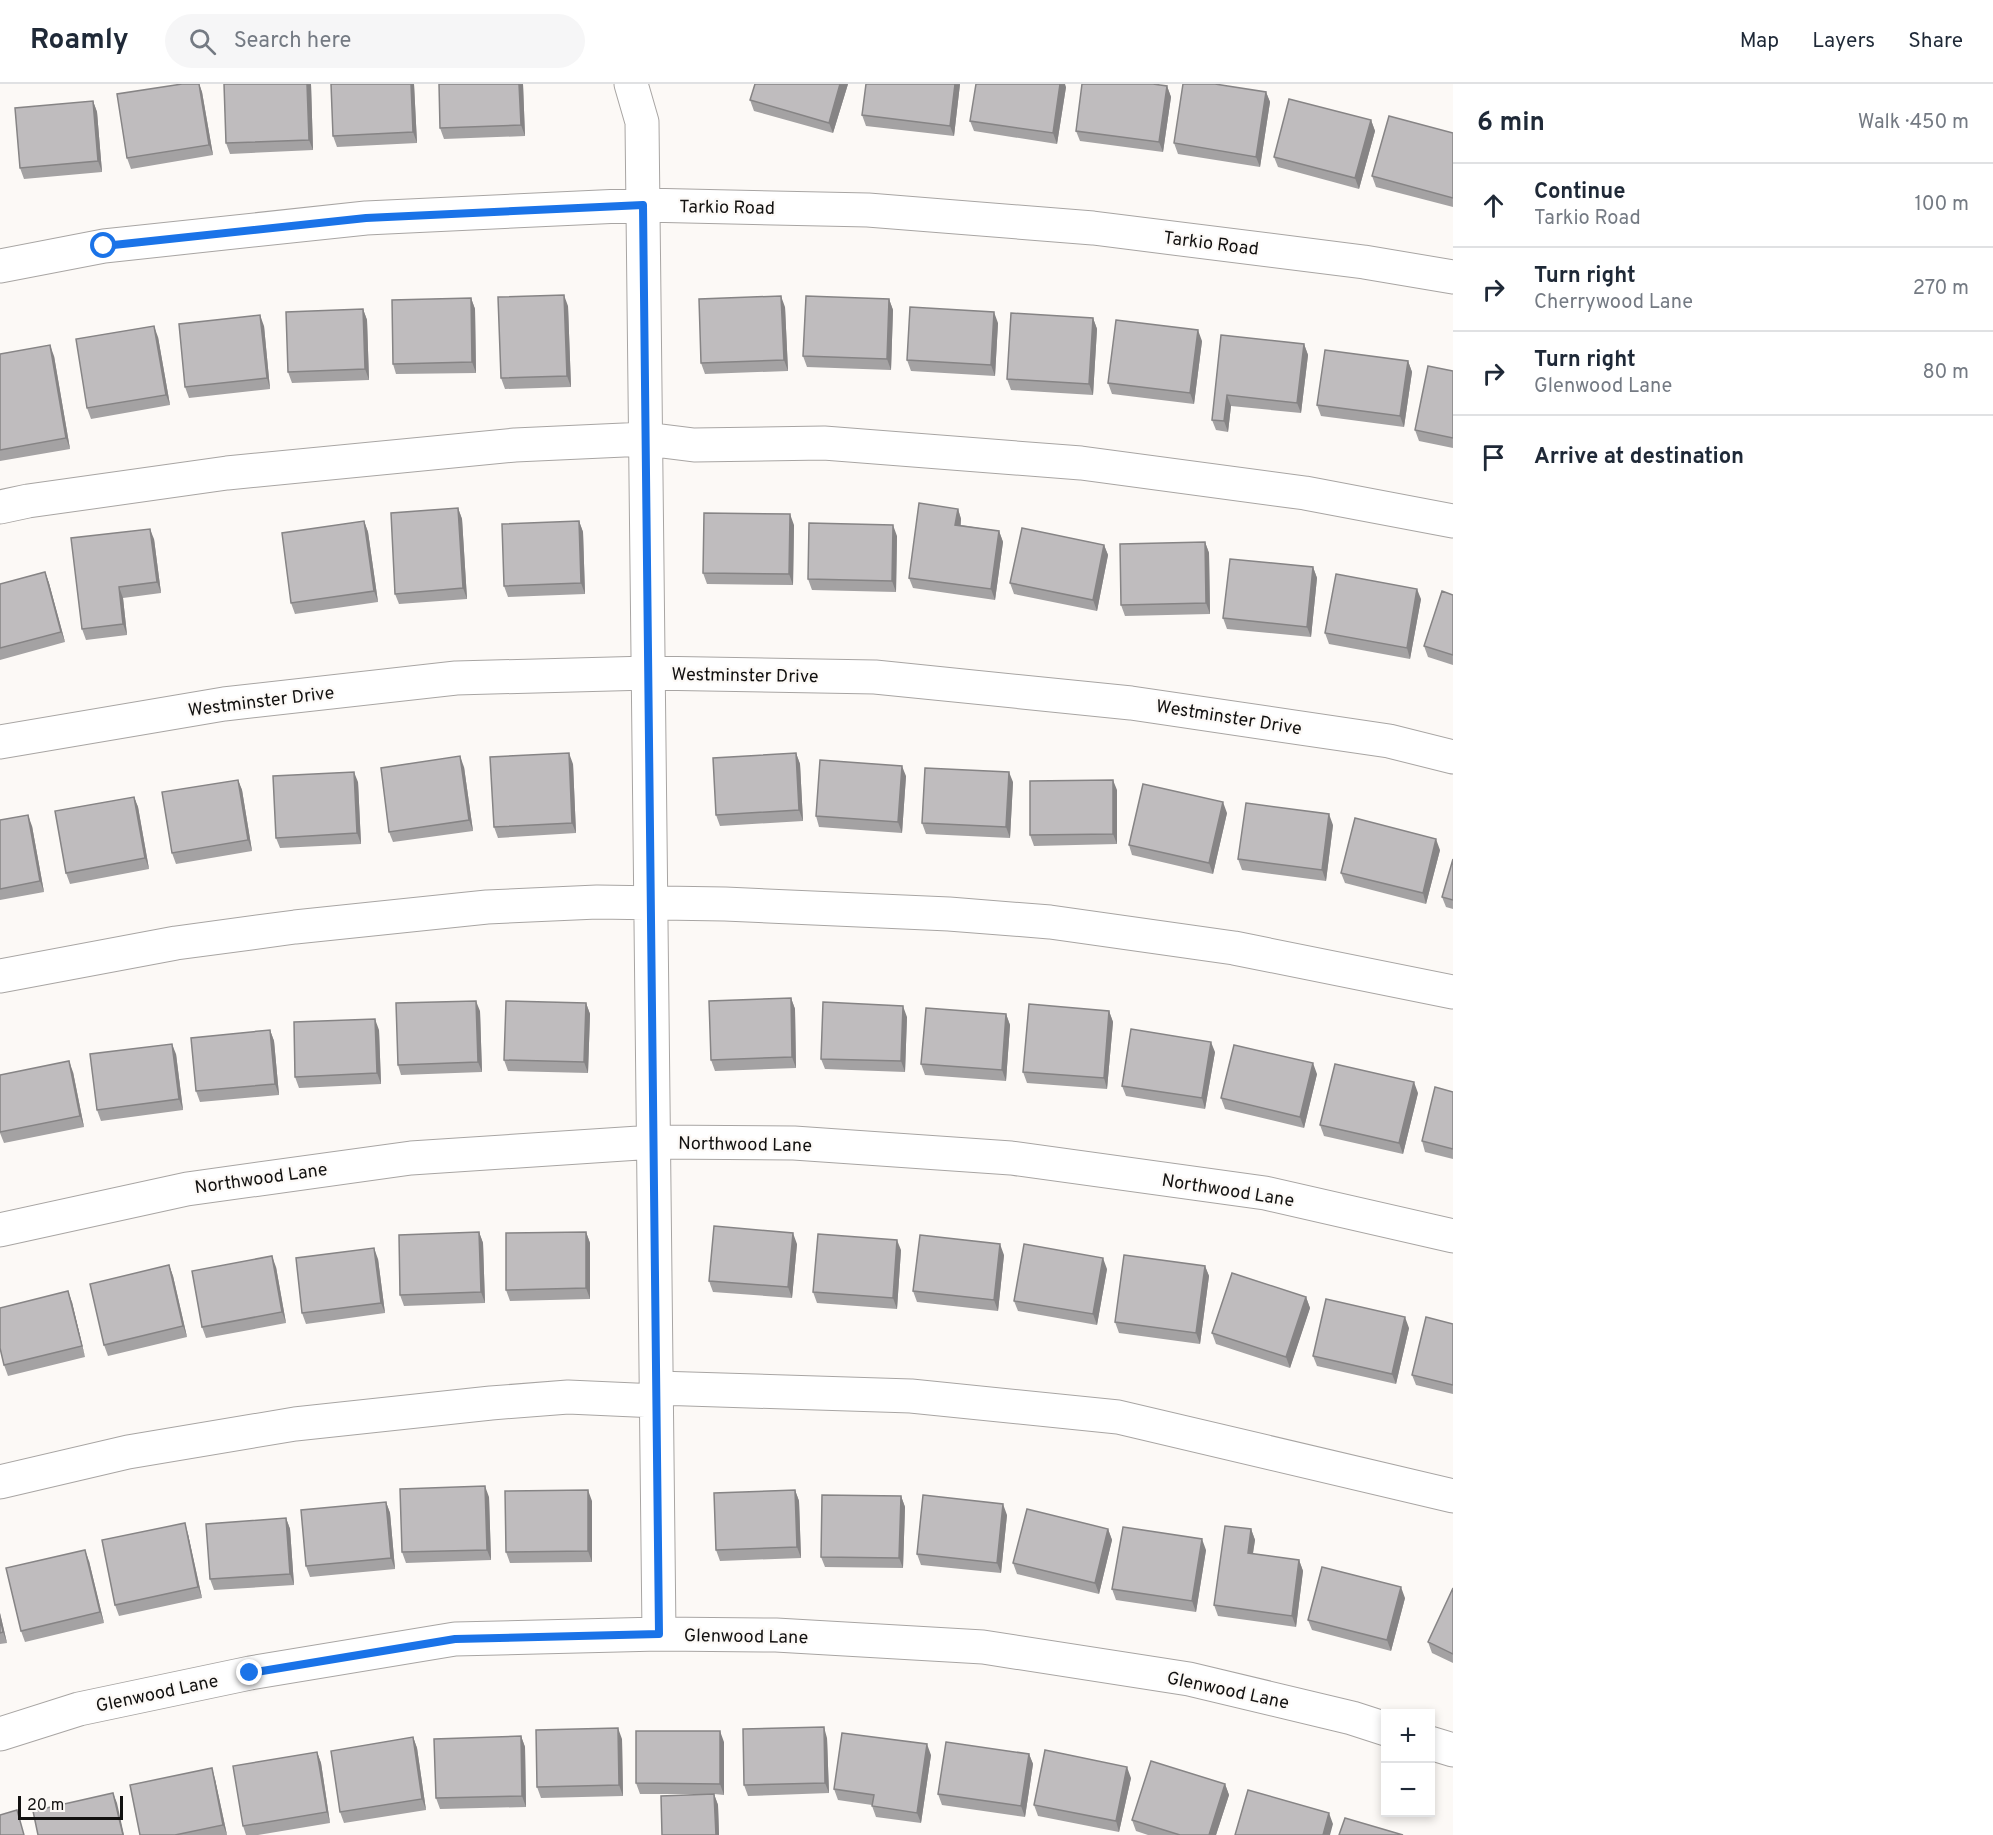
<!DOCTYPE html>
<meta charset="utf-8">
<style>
body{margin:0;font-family:Overpass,sans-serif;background:#f6f6f7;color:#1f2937}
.controls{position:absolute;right:18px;bottom:18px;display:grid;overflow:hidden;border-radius:0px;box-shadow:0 3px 9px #0003}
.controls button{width:54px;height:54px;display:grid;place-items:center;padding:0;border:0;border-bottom:2px solid #e0e1e3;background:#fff;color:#1f2937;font:30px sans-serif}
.scale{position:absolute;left:18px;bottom:15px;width:105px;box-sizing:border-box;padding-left:6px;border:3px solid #121110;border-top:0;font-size:16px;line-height:21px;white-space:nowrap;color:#121110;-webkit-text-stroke:4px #fcf9f6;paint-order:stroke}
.stop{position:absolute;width:18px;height:18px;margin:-14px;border:4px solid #1a73e8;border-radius:50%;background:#fff}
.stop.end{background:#1a73e8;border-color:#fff;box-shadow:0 2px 6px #0008}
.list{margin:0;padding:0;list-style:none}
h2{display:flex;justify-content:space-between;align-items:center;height:78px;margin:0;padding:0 24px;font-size:26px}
h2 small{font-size:20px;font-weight:400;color:#747a83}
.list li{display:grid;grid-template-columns:39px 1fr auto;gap:18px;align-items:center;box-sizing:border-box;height:84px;padding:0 24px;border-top:2px solid #e0e1e3}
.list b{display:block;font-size:22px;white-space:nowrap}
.list p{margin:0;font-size:20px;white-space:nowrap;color:#747a83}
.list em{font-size:20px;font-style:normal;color:#747a83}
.icon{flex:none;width:33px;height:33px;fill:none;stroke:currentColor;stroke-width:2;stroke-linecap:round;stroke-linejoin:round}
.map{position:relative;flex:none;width:1453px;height:1751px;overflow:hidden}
header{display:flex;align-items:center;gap:36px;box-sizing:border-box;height:84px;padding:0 30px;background:#fff;border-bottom:2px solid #e0e1e3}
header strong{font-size:28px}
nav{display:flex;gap:33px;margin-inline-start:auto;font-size:21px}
.search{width:420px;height:54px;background:#f6f6f7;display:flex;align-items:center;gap:15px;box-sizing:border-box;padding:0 21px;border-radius:33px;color:#747a83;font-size:22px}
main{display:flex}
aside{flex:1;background:#fff}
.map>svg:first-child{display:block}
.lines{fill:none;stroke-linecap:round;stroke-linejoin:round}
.minor-casing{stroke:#a8a5a3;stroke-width:35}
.minor{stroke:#fff;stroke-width:33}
.wall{fill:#a4a2a3}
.shaded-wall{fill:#868485}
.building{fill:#bfbcbe;stroke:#868485;stroke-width:1.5}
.route{stroke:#1a73e8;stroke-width:8}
.labels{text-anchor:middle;stroke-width:4.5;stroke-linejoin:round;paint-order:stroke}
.street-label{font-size:18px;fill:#121110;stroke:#fcf9f6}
</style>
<header>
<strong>Roamly</strong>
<div class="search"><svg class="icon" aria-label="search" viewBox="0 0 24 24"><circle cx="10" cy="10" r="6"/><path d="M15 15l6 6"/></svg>Search here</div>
<nav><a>Map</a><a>Layers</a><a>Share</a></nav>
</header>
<main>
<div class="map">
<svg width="1453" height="1751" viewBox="0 0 1453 1751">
<rect width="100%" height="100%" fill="#fcf9f6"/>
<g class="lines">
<g class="minor-casing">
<path id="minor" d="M631,0l11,38 17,1512
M0,182l104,-20 262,-28 277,-13 225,5 225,18 271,34 89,15
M0,423l28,-6 199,-28 288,-28 131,-6 48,6 130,-2 257,20 224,30 148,28
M0,658l224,-38 232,-26 193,-5 226,4 256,26 258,38 64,16
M0,892l176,-33 119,-16 192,-20 110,-5 128,2 224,10 101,8 184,26 219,44
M0,1146l187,-41 224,-31 243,-16 140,1 217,15 254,35 188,43
M657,1304l254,8 207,21 335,79
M0,1398l128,-30 167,-28 196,-21 77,-6 89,4
M0,1650l79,-25 171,-36 205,-34 204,-5 117,1 207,12 206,32 163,39 34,11
M1430,1659l23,7"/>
</g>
<use href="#minor" class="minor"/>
</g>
<path class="wall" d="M182,0h17l3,8 11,63 -82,14 -4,-11z
M224,0h87l2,66 -83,4 -4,-11z
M331,0h83l3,59 -80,4 -4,-11z
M523,0l2,52 -81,3 -4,-11z
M755,0h93l-15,49 -79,-22 -4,-11z
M960,0l-6,52 -88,-10 -4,-11z
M1167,2l4,11 -8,55 -83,-11 -4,-10z
M1066,3l-9,57 -83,-13 -4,-10z
M1266,8l4,10 -10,65 -82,-13 -4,-11z
M93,17l4,11 5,60 -78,7 -4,-11z
M1371,36l4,11 -16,58 -81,-22 -4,-10z
M1453,49v74l-77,-20 -4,-11z
M471,214l4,11 1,64 -80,1 -3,-10z
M889,215l4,11 -2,60 -84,-3 -4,-11z
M568,222l3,81 -66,2 -4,-11z
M785,223l3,64 -83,3 -4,-11z
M363,225l4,11 2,60 -77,3 -4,-11z
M1093,234l4,11 -4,66 -82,-5 -4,-11z
M998,239l-3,53 -84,-5 -4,-11z
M264,242l6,63 -81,9 -4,-11z
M1221,251l83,9 4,11 -7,58 -70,-7 -3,26 -12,-2 -4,-10z
M158,253l12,68 -79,14 -4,-11z
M1202,257l-8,63 -82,-10 -4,-11z
M0,270l54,2 16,93 -70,12z
M1408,277l4,11 -8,55 -83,-11 -4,-11z
M1453,287v77l-34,-7 -4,-11z
M458,424l4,11 5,80 -68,5 -4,-10z
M958,425l3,10v6l38,6 4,11 -8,58 -82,-12 -4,-10z
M364,437l4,11 10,70 -83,12 -4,-11z
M579,437l4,11 2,62 -77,3 -4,-11z
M794,441l-1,60 -86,-1 -4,-11z
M897,452l-1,56 -84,-2 -4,-11z
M154,455l7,54 -38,5 4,37 -41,5 -4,-11z
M1205,458l4,11 1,61 -85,2 -4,-11z
M1104,461l4,10 -11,56 -83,-17 -4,-11z
M1313,483l4,11 -6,59 -84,-8 -4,-11z
M45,488l4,11 16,59 -65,18v-76z
M1453,511v70l-25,-8 -4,-11z
M1421,515l-11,60 -81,-15 -4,-11z
M796,669l4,11 3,57 -83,5 -4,-11z
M573,680l3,69 -78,5 -4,-11z
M464,683l9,64 -80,11 -4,-10z
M906,692l-4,57 -83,-6 -3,-11z
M238,696l4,10 10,61 -76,13 -4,-11z
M358,698l3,62 -81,4 -4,-10z
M1013,698l-3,56 -84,-4 -4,-11z
M1117,706v54l-83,2 -4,-11z
M134,713l4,10 11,62 -79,15 -4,-11z
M1227,729l-14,61 -81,-19 -3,-10z
M0,736l32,6 12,66 -44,8z
M1333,741l-7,56 -84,-11 -4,-11z
M1440,766l-14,54 -81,-21 -4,-10z
M1453,775v50l-7,-2 -4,-10z
M791,914l4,11 1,59 -81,3 -4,-11z
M586,919l4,11 -2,59 -80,-2 -4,-11z
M480,927l2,61 -81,3 -3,-10z
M1109,927l4,11 -6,67 -80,-6 -4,-11z
M1006,930l4,11 -4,56 -81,-6 -4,-11z
M907,933l-2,55 -80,-3 -4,-10z
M270,946l4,11 5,54 -79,7 -4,-11z
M379,946l2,54 -82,4 -4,-11z
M1215,968l-10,57 -79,-13 -4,-10z
M176,970l7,56 -82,11 -4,-11z
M73,988l11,55 -80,16 -4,-10v-58z
M1317,990l-13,54 -79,-19 -4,-11z
M1453,1008v67l-28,-7 -3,-11z
M1418,1009l-15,61 -79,-18 -4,-11z
M479,1148l4,11 2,60 -81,3 -4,-11z
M586,1148l4,11v56l-80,2 -4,-11z
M797,1160l-5,54 -79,-6 -4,-11z
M901,1166l-4,59 -80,-6 -4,-11z
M1004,1171l-6,56 -81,-9 -4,-11z
M378,1175l7,54 -79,11 -4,-11z
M169,1181l4,11 14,61 -79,19 -4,-11z
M1205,1182l4,10 -9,68 -81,-11 -4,-11z
M276,1183l10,56 -80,15 -4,-11z
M1107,1185l-10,56 -79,-14 -4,-10z
M1306,1213l4,11 -20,60 -74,-24 -4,-11z
M72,1218l13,55 -77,19 -4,-11z
M1453,1240v70l-37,-9 -4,-10z
M1409,1244l-13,56 -79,-18 -4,-10z
M795,1406l4,11 2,57 -81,3 -4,-11z
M901,1412l4,11 -2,61 -78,-1 -4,-10z
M489,1413l2,63 -85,3 -4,-11z
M592,1417v61l-82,1 -4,-11z
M386,1418l4,11 5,56 -85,8 -4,-11z
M1007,1431l-6,58 -80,-8 -4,-11z
M286,1434l4,11 4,56 -80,5 -4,-11z
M1108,1445l4,11 -13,54 -82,-20 -4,-11z
M1251,1445l4,11 -2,14 46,6 4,11 -7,56 -78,-11 -4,-11z
M188,1450l14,64 -83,18 -4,-11z
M1206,1466l-10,62 -80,-12 -4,-11z
M89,1477l15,62 -79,19 -4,-11z
M1453,1504v75l-21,-10 -4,-11z
M1405,1514l-14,53 -79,-21 -4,-10z
M0,1529l7,30 -7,1z
M521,1652l4,11 1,60 -86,2 -4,-11z
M413,1653l4,11 9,62 -82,13 -4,-11z
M827,1654l2,55 -81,3 -4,-11z
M622,1655l1,57 -82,2 -4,-11z
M724,1658v53l-10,-1 4,11 1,30h-57l42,-41h-64l-4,-11z
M317,1668l4,11 9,60 -72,12h-12l-3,-9z
M1029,1670l4,10 -8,53 -83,-12 -4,-11z
M931,1671l-10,68 -45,-6 -4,-11v-1l-34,-5 -4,-11z
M1131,1694l-12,54 -81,-16 -4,-11z
M215,1695l12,56h-87z
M1225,1700l4,11 -13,40h-68l-12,-4 -4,-11z"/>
<path class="shaded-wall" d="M199,0l3,8 11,63 -4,-10z
M307,0h4l2,66 -4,-10z
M411,0h3l3,59 -4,-11z
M519,0h4l2,52 -4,-11z
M840,0h8l-15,49 -4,-10z
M955,0h5l-6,52 -4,-10z
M1060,0h5l1,3 -9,57 -4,-11z
M1167,2l4,11 -8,55 -4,-10z
M1266,8l4,10 -10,65 -4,-10z
M93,17l4,11 5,60 -4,-11z
M1371,36l4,11 -16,58 -4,-11z
M564,211l4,11 3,81 -4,-11z
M781,212l4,11 3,64 -4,-11z
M471,214l4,11 1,64 -4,-11z
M889,215l4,11 -2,60 -4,-11z
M363,225l4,11 2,60 -4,-11z
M994,228l4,11 -3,53 -4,-11z
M260,231l4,11 6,63 -3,-11z
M1093,234l4,11 -4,66 -4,-11z
M154,242l4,11 12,68 -4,-10z
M1198,246l4,11 -8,63 -4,-11z
M1304,260l4,11 -7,58 -4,-10z
M50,261l4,11 16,93 -4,-11z
M1408,277l4,11 -8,55 -4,-11z
M1227,311l4,11 -3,26 -4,-11z
M458,424l4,11 5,80 -4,-11z
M958,425l3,10 -2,16 -4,-10z
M790,430l4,11 -1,60 -4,-11z
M364,437l4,11 10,70 -4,-11z
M579,437l4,11 2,62 -4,-11z
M893,441l4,11 -1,56 -4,-11z
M150,445l4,10 7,54 -4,-11z
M999,447l4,11 -8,58 -4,-11z
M1205,458l4,11 1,61 -4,-11z
M1104,461l4,10 -11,56 -4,-11z
M1313,483l4,11 -6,59 -4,-10z
M45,488l4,11 16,59 -4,-10z
M119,503l4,11 4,37 -4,-11z
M1417,505l4,10 -11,60 -3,-11z
M569,669l4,11 3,69 -4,-10z
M796,669l4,11 3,57 -4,-11z
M460,672l4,11 9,64 -4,-11z
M902,682l4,10 -4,57 -4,-11z
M354,688l4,10 3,62 -4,-11z
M1009,688l4,10 -3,56 -4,-11z
M238,696l4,10 10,61 -4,-11z
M1113,696l4,10v54l-4,-10z
M134,713l4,10 11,62 -4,-11z
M1223,718l4,11 -14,61 -4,-11z
M1329,730l4,11 -7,56 -4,-11z
M28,731l4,11 12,66 -4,-11z
M1436,755l4,11 -14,54 -3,-11z
M791,914l4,11 1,59 -4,-11z
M476,917l4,10 2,61 -4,-10z
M586,919l4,11 -2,59 -4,-11z
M903,922l4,11 -2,55 -4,-11z
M1109,927l4,11 -6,67 -3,-11z
M1006,930l4,11 -4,56 -4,-11z
M375,935l4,11 2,54 -4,-11z
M270,946l4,11 5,54 -4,-11z
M1211,958l4,10 -10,57 -3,-11z
M172,960l4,10 7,56 -4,-11z
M69,977l4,11 11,55 -4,-11z
M1313,979l4,11 -13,54 -4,-11z
M1414,998l4,11 -15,61 -4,-11z
M479,1148l4,11 2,60 -4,-11z
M586,1148l4,11v56l-4,-11z
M793,1149l4,11 -5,54 -4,-11z
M897,1156l4,10 -4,59 -4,-11z
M1000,1160l4,11 -6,56 -4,-11z
M374,1164l4,11 7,54 -4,-10z
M272,1172l4,11 10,56 -4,-11z
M1103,1174l4,11 -10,56 -4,-11z
M169,1181l4,11 14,61 -4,-11z
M1205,1182l4,10 -9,68 -4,-11z
M68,1207l4,11 13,55 -3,-11z
M1306,1213l4,11 -20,60 -4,-11z
M1405,1233l4,11 -13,56 -4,-10z
M485,1402l4,11 2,63 -4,-10z
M588,1406l4,11v61l-4,-11z
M795,1406l4,11 2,57 -4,-11z
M901,1412l4,11 -2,61 -4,-10z
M386,1418l4,11 5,56 -4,-11z
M1003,1420l4,11 -6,58 -4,-10z
M286,1434l4,11 4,56 -4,-11z
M185,1439l3,11 14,64 -4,-11z
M1108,1445l4,11 -13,54 -4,-11z
M1251,1445l4,11 -4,24 -3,-11z
M1202,1455l4,11 -10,62 -4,-11z
M85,1466l4,11 15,62 -4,-11z
M1299,1476l4,11 -7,56 -4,-11z
M1401,1503l4,11 -14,53 -4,-11z
M0,1529l7,30 -4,-11 -3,-14z
M824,1643l3,11 2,55 -4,-10z
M618,1644l4,11 1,57 -4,-11z
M720,1647l4,11v53l-4,-11z
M521,1652l4,11 1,60 -4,-11z
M413,1653l4,11 9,62 -4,-11z
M927,1660l4,11 -10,68 -4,-10z
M317,1668l4,11 9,60 -3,-11z
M1029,1670l4,10 -8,53 -4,-11z
M1127,1683l4,11 -12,54 -3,-11z
M212,1684l3,11 12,56 -4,-10z
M1225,1700l4,11 -13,40h-7z
M113,1709l4,10 7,32h-1z
M714,1710l4,11 1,30h-3z
M1329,1729l4,11 -3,11h-7z"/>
<path class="building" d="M182,0h17l10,61 -82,13 -10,-64z
M224,0h83l2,56 -83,3z
M331,0h80l2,48 -80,4z
M439,0h80l2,41 -81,3z
M755,0h85l-11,39 -79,-23z
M866,0h89l-5,42 -88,-11z
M976,0h84l-7,49 -83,-12z
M1082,0h71l14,2 -8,56 -83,-11z
M1183,0h32l51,8 -10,65 -82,-14z
M1289,15l82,21 -16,58 -81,-21z
M93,17l5,60 -78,7 -5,-60z
M1389,32l64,17v65l-81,-22z
M564,211l3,81 -66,2 -3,-81z
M781,212l3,64 -83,3 -2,-64z
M806,212l83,3 -2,60 -84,-3z
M471,214l1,64 -79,2 -1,-64z
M910,223l84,5 -3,53 -84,-5z
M363,225l2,60 -77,3 -2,-60z
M1011,229l82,5 -4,66 -82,-5z
M260,231l7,63 -82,9 -6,-63z
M1116,236l82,10 -8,63 -82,-10z
M154,242l12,69 -79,13 -11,-69z
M1221,251l83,9 -7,59 -70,-8 -3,26 -12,-1z
M50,261l16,93 -66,12v-96z
M1325,266l83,11 -8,55 -83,-11z
M1428,282l25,5v67l-38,-8z
M919,419l39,6 -3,16 44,6 -8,58 -82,-11z
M458,424l5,80 -68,6 -4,-81z
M704,429l86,1 -1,60 -86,-1z
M364,437l10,70 -83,12 -9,-70z
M579,437l2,62 -77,3 -2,-62z
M809,439l84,2 -1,56 -84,-2z
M1022,444l82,17 -11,55 -83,-17z
M150,445l7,53 -38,5 4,37 -41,5 -11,-91z
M1205,458l1,61 -85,2 -1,-61z
M1230,475l83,8 -6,60 -84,-9z
M45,488l16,60 -61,16v-64z
M1336,490l81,15 -10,59 -82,-15z
M1442,507l11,4v60l-29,-9z
M569,669l3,70 -78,4 -4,-70z
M796,669l3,57 -83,5 -3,-57z
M460,672l9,64 -80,12 -8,-64z
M820,676l82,6 -4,56 -82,-6z
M925,684l84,4 -3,55 -84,-4z
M354,688l3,61 -81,5 -3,-62z
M238,696l10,60 -76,13 -10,-61z
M1113,696v54l-83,1v-54z
M1143,700l80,18 -14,61 -80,-18z
M134,713l11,61 -79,15 -11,-62z
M1246,719l83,11 -7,56 -84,-11z
M28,731l12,66 -40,8v-69z
M1355,734l81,21 -13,54 -82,-20z
M1453,775v41l-11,-3z
M791,914l1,59 -81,3 -2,-59z
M476,917l2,61 -80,3 -2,-62z
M506,917l80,2 -2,59 -80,-2z
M823,918l80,4 -2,55 -80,-2z
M1029,920l80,7 -5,67 -81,-6z
M926,924l80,6 -4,56 -81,-6z
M375,935l2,54 -82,4 -1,-55z
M1131,945l80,13 -9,56 -80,-12z
M270,946l5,54 -79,7 -5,-53z
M172,960l7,55 -82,11 -7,-56z
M1234,961l79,18 -13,54 -79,-19z
M69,977l11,55 -80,16v-57z
M1335,980l79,18 -15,61 -79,-18z
M1435,1003l18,5v57l-31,-8z
M714,1142l79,7 -5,54 -79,-6z
M479,1148l2,60 -81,3 -1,-60z
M586,1148v56l-80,2v-57z
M818,1150l79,6 -4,58 -80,-6z
M920,1151l80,9 -6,56 -81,-9z
M1024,1160l79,14 -10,56 -79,-13z
M374,1164l7,55 -79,10 -6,-55z
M1124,1171l81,11 -9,67 -81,-11z
M272,1172l10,56 -80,15 -10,-56z
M169,1181l14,61 -79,19 -14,-61z
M1232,1189l74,24 -20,60 -74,-24z
M68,1207l14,55 -78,19 -4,-17v-40z
M1326,1215l79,18 -13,57 -79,-18z
M1426,1233l27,7v61l-41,-10z
M485,1402l2,64 -85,2 -2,-63z
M588,1406v61l-82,1 -1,-61z
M795,1406l2,57 -81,3 -2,-57z
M822,1411l79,1 -2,62 -78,-1z
M923,1411l80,9 -6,59 -80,-9z
M386,1418l5,56 -85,8 -5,-56z
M1027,1425l81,20 -13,54 -82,-20z
M286,1434l4,56 -80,5 -4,-55z
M185,1439l13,64 -83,18 -13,-65z
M1225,1442l26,3 -3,24 51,7 -7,56 -78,-11z
M1123,1443l79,12 -10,62 -80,-12z
M85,1466l15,62 -79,19 -15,-63z
M1322,1483l79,20 -14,53 -79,-20z
M1453,1504v66l-25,-12z
M0,1534l3,14 -3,1z
M824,1643l1,56 -81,2 -1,-56z
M618,1644l1,57 -82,2 -1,-57z
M636,1647h84v53l-84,-1z
M842,1649l85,11 -10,69 -45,-7 2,-11 -40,-6z
M521,1652l1,60 -86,2 -2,-59z
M413,1653l9,62 -82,13 -9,-61z
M946,1658l83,12 -8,52 -83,-12z
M1045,1666l82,17 -11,54 -82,-16z
M317,1668l10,60 -84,14 -10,-60z
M1151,1677l74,23 -16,51h-29l-48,-15z
M212,1684l11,57 -48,10h-35l-10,-50z
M1248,1706l81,23 -6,22h-88z
M113,1709l10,42h-85l-5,-24z
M714,1710l2,41h-54l-1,-39z
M17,1726l7,25h-24v-20z
M1345,1734l58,17h-64z"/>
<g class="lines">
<path class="route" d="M104,162l262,-28 277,-13 16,1429 -204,5 -205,34"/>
</g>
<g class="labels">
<g class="street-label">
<text transform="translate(727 123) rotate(1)" y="6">Tarkio Road</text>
<text transform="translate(1211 159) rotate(7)" y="6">Tarkio Road</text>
<text transform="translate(745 591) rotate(1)" y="6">Westminster Drive</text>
<text transform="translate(261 617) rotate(-7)" y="6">Westminster Drive</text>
<text transform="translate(1229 633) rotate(9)" y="6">Westminster Drive</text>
<text transform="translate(745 1060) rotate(1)" y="6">Northwood Lane</text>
<text transform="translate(261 1094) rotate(-8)" y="6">Northwood Lane</text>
<text transform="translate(1228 1106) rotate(9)" y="6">Northwood Lane</text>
<text transform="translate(746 1552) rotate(1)" y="6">Glenwood Lane</text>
<text transform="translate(1228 1606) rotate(12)" y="6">Glenwood Lane</text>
<text transform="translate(157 1609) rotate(-12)" y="6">Glenwood Lane</text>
</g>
</g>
</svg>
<div class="controls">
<button>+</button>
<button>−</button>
</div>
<div class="scale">20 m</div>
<div class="stop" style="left:104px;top:162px"></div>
<div class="stop end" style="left:250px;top:1589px"></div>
</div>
<aside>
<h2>6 min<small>Walk · 450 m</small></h2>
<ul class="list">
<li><svg class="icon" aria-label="ahead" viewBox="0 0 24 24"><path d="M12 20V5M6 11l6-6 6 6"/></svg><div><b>Continue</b><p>Tarkio Road</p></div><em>100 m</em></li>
<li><svg class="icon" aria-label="right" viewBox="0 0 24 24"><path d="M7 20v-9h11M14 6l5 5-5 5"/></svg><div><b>Turn right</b><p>Cherrywood Lane</p></div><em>270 m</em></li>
<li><svg class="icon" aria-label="right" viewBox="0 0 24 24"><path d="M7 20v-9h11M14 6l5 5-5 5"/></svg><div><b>Turn right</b><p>Glenwood Lane</p></div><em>80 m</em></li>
<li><svg class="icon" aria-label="arrive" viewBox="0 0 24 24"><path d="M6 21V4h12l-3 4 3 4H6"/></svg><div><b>Arrive at destination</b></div></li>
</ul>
</aside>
</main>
